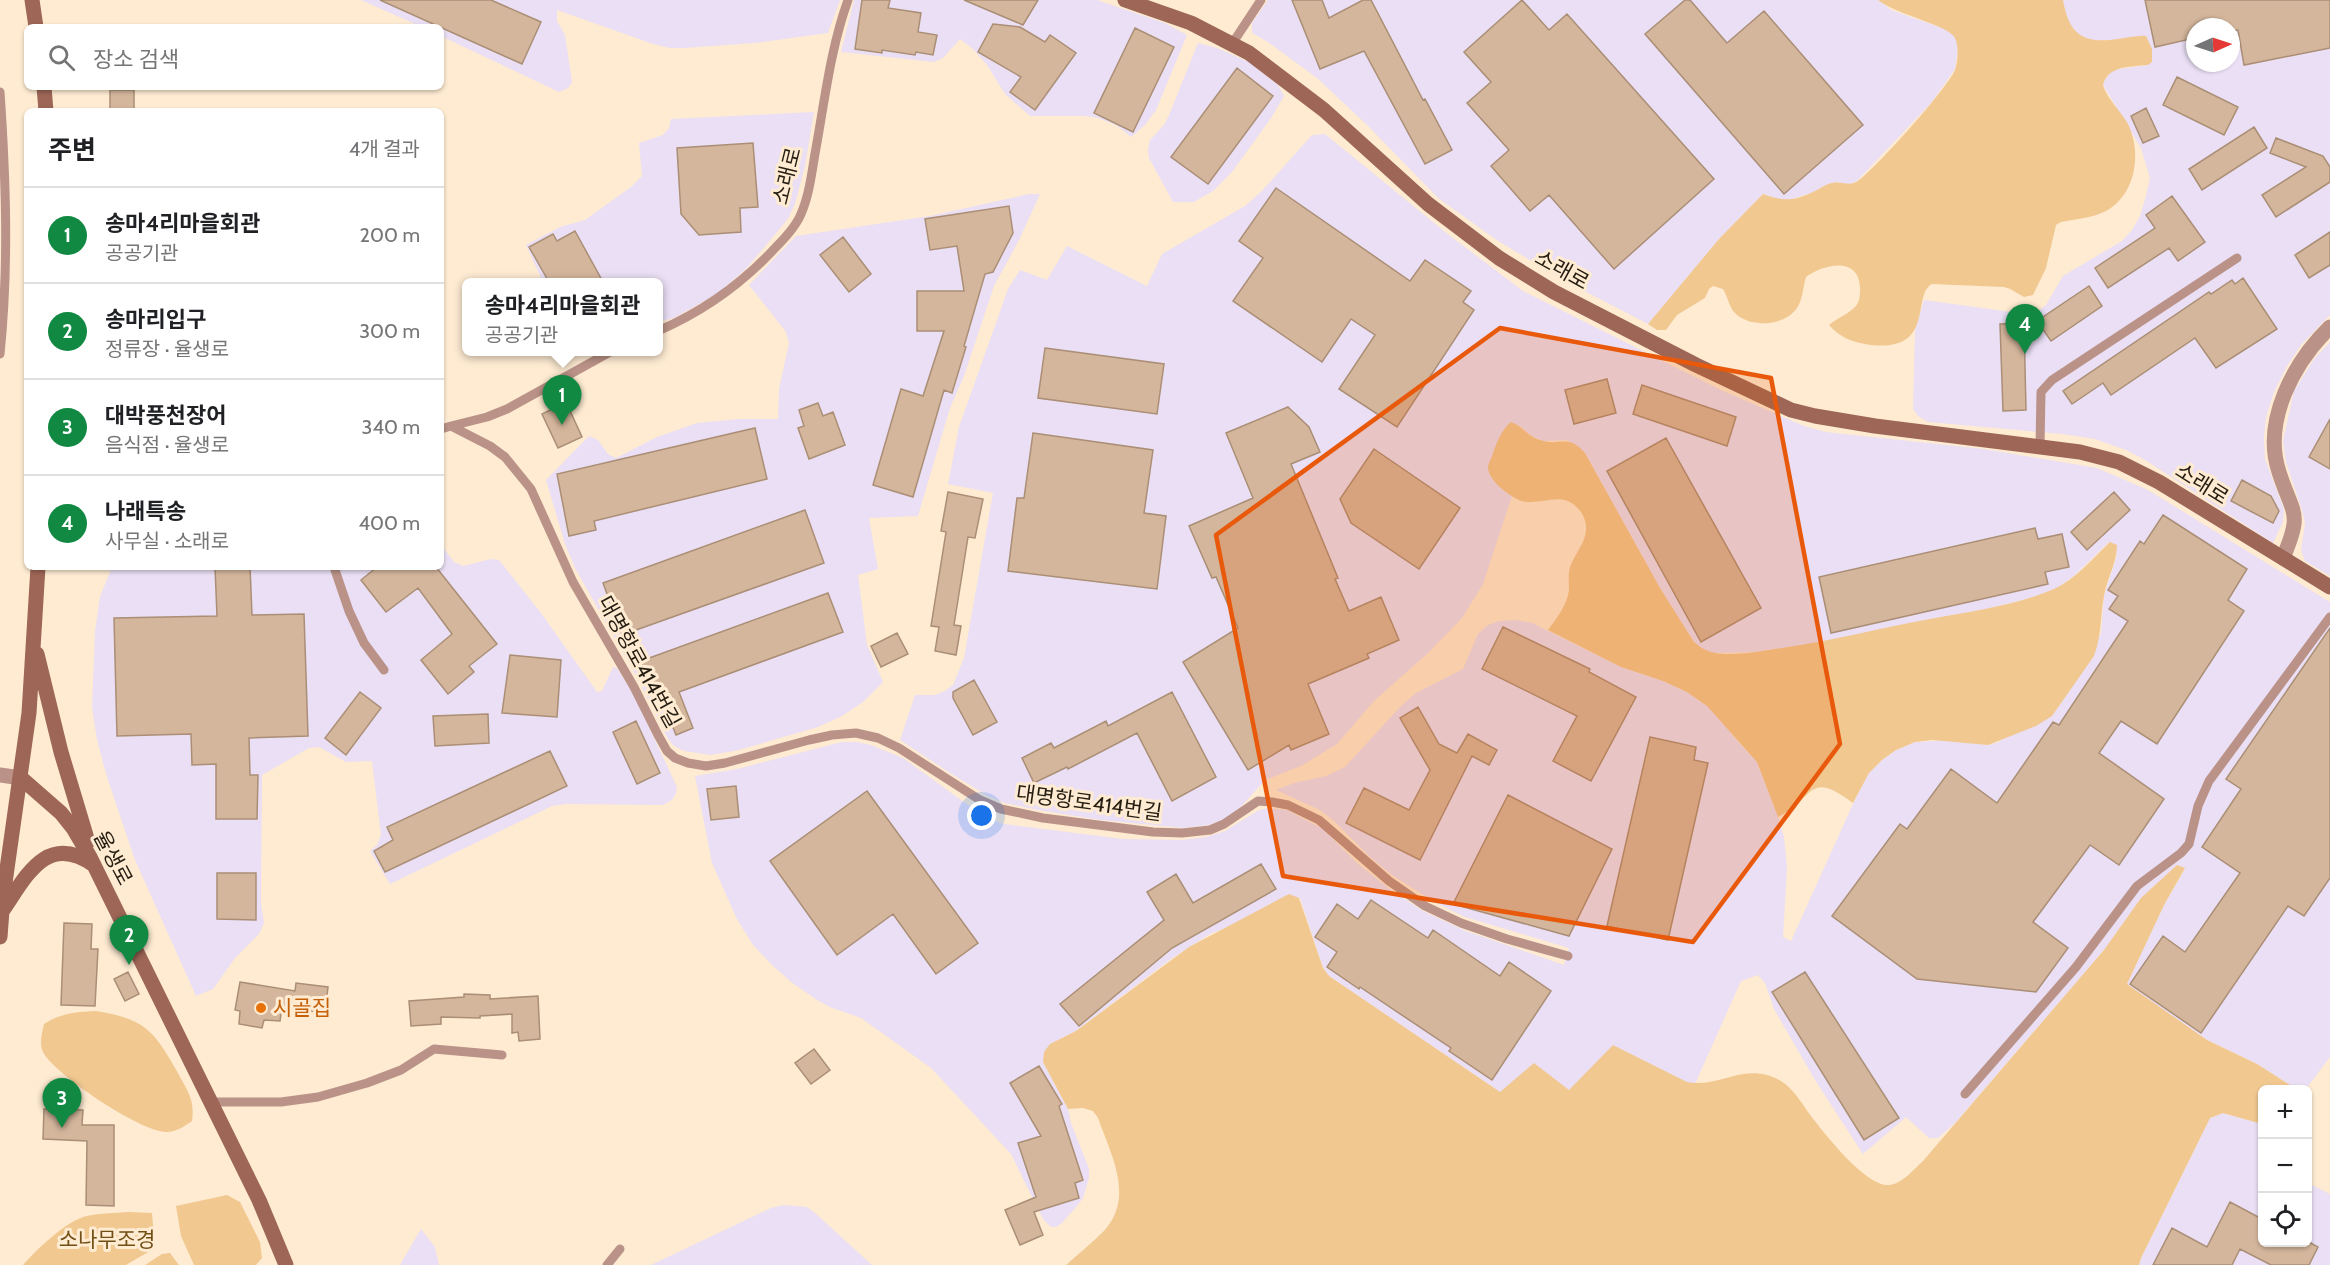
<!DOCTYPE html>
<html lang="ko">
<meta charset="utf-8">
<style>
body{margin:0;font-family:Cabin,"Noto Sans KR",sans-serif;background:#f2f2f2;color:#202124}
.controls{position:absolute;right:18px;bottom:18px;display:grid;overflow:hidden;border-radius:9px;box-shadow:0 2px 4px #0004}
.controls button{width:54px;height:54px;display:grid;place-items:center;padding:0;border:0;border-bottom:2px solid #e0e0e0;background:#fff;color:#202124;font:30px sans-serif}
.compass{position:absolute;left:2186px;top:18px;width:54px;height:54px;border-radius:50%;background:#fff;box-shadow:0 2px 4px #0004;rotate:87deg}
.you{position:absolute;left:982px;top:816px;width:21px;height:21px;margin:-15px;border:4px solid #fff;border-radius:50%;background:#1a73e8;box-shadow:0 0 0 9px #1a73e833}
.badge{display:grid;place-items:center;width:39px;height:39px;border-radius:50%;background:#118943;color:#fff;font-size:20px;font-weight:700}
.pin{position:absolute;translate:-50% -50px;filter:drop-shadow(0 2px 3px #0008)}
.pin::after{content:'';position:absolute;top:32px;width:21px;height:18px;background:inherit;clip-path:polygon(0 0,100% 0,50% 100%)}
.popup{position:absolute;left:462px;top:278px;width:201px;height:78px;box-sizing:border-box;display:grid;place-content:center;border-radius:9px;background:#fff;filter:drop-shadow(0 2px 4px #0005);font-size:20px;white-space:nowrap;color:#757577}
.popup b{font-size:22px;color:#202124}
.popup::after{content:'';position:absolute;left:50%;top:100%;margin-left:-12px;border:12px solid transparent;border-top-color:#fff}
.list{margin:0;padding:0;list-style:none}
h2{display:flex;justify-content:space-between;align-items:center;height:78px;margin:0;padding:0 24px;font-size:26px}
h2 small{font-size:20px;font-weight:400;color:#757577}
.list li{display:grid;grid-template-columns:39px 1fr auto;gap:18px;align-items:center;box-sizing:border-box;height:96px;padding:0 24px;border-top:2px solid #e0e0e0}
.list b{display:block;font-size:22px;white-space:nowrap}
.list p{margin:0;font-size:20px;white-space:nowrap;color:#757577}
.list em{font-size:20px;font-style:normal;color:#757577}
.icon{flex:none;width:33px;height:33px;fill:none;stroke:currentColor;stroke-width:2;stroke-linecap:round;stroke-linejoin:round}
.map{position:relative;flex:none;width:2330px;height:1265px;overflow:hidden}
.search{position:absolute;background:#fff;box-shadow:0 2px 4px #0004;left:24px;top:24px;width:420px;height:66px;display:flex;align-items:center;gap:15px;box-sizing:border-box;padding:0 21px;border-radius:9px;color:#757577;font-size:22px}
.panel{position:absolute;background:#fff;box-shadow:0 2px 4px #0004;left:24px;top:108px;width:420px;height:462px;border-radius:9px}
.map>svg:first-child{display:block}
.industrial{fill:#eadff4;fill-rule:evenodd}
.green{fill:#f1c890}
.building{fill:#d4b69c;stroke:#aa8e75;stroke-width:1.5}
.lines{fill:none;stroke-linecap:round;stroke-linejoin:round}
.lane{stroke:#ba9287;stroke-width:9}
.street{stroke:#ba9287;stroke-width:15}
.secondary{stroke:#9d6656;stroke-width:15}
.marked{fill:#e8590c;fill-opacity:0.2;stroke:#e8590c;stroke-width:4.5;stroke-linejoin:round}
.food-dot{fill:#e8710a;stroke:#feebd2;stroke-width:2}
.labels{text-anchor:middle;stroke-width:6;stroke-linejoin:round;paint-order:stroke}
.street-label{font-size:21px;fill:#251d11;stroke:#feebd2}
.food-label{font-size:21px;fill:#c56008;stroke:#feebd2;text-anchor:start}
.park-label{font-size:21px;fill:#724f15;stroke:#feebd2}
</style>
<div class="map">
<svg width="2330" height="1265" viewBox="0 0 2330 1265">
<rect width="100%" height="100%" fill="#feebd2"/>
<path class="industrial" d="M361,0h479l-12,33 -73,10 -71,5h-14l-17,-4 -96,-34v11l8,14 7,47 -4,6 -9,4 -118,-56v-9h-19z
M854,0h243l68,23 22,12 -31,75 -11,15 -14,12 -15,-12 -18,-7 -14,-2h-54l-25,-22 -18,-29 -14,-16 -13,-10 -17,19 -9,4 -93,-10z
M1268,0h610l13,10 54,19 10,7 3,10 -1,10 -2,13 -23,33 -75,79 -9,4 -10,-3 -10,2 -14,8 -28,9 -23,-7 -44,45 -71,85 -81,-42 -69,-41 -60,-43 -71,-73 -50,-47 -49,-36 -16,-9v-10z
M2063,0h267v315l-29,30 -14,21 -13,26 -8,25 -2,21 1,21 19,50 -1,13 -10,21 -128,-83 -19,-10 -31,-11 -33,-5 -134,-12 -10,-6 -5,-7 2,-79 9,-30 102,14 11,-2 9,-7 17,-29 59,-35 10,-11 8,-14 6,-20 4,-18 -9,-30 -38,-63 2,-6 8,-9 34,-5 -39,-25h-17l-14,-6 -9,-10zM2195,27h36v36h-36z
M1198,43l19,5 32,14 29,23 6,11 -13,22 -39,54 -19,19 -19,11h-21l-24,-44 -1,-9 2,-9 14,-15 5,-10z
M814,112l-9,54 -10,38 -7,15 -42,50 -29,25 -43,24 -16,4v-40h-115l-17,-37 34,-18 25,-7 46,-33 11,-11 -3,-33 24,-8 6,-7 2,-9z
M1325,134l124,101 74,56 198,99 83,36 22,6 158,17 113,19 51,22 182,112v455l-24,32h-10l-39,-25 -50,-24 -81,-56 38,-79 21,-36 -8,-4 -36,33 -37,52 -148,172 -18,16h-9l-23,-21 -43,37 -48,-74 -41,-71 -9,-26 -7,-8 -17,6 -46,103 -8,-2 -118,8 -69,2 -171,-116 -6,-8 -23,-70 -90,36 -39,25 -95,72 -26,13 -7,18 25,47 3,14 18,46v9l-6,20 -7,9 -14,16 -6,4h-5l-8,-8 -32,-65 -80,-86 -70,-50 -31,-11 -13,-7 -26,-18 -20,-18 -18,-19 -16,-26 -25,-56 -17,-87 42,-7 105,-27h15l14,3 32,13 83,60 18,6 119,15 59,1 24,-3 19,-6 34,-21 9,-2 19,2 36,19 34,34 34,27 32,21 43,20 98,34 5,-17 -104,-31 -29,-14 -44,-28 -21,-17 -38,-38 -13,-10 -44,-20 18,-7 32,-7 19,-9 55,-60 16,-14 47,-24 15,-35 10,-9 11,-4 17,-1 16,3 89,44 42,14 24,11 20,14 16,16 10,14 24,26 21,55 6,20 3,31 -4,69 8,4 67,-148 11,-20 13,-13 14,-10 19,-8 38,-2 35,5 11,-3 102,-108 3,-39 13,-40 -8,-13 -35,34 -17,12 -19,8 -55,14 -53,9 -104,23 -72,10 -42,1 -11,-4 -7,-7 -34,-54 -75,-135 -18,-13 -24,1 -12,-5 -12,-11 -28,50 7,10 14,11 -29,88 -21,34 -34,35 -54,48 -37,43 -36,22 -36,14 -26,29 -17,11 -13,5 -26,3 -83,-8 -62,-10 -33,-7 -17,-7 -38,-23 -50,-33 15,-45h20l10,-4 8,-6 11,-27 29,-165 -45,-9 11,-57 49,-138 12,-19 27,10 20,-34 80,40 15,-32 83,-48 17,-15 50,-56z
M1029,194h11l-21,46 -25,46 -30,90 -14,32 -32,108 -49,2 9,51 -20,6 9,70 16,37 -20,20 -21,14 -24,11 -79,23 -28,5 -27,-4 -10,-5 -6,-7 -32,-63 -61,-108 -10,-24 -19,-64 43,-44 9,4 10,14 8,4 41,-21 40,-14 43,-4h38l1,-30 10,-46 -3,-11 -37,-47 47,-49 134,-20z
M2330,342v234l-25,-15 -4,-11 4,-27 -3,-13 -16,-48 -3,-21 11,-50 20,-32z
M441,545l13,17 9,4 28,-7 8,1 42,53 56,79 5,-1 11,-24 4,1 16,25 44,94 -1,6 -4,7 -9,5 -97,-1 -14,2 -162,78 -20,-33 7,-6 4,-10 -9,-74 -26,1 -27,-15 -10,1 -47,27 -1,128 3,20 -5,11 -24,24 -22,31 -17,7 -61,-136 -28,-83 -10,-37 -5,-33 3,-76 5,-34 12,-30h329z
M2223,1113l39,11v118h46v-59l22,11v71h-191l2,-7 69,-140z
M783,1205l24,2 8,6 57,52h-221l120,-57z
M421,1229l14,18 4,18h-39z"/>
<path class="green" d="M1878,0h185c6,35 20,44 55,39 9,-1 19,-4 28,-3l6,13v13l-4,3c-17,2 -40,0 -45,20 4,14 18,26 25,39 14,28 8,71 -22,87 -13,7 -30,8 -45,11l-5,3 -10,43 -13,27 -9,2 -14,-8 -6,-2 -72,-3c-21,11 4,68 -61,61 -16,-2 -31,-7 -42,-20 8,-7 20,-11 27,-19 4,-5 4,-12 4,-18 -1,-32 -36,-24 -54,-11 -3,10 -3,22 -9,31 -12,18 -46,20 -61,6 -7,-6 -8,-17 -13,-25l-10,-3 -4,3 -4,9 -28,17 -11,15h-9l-9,-6 71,-85 44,-45c22,8 31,7 52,-3 6,-3 11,-7 17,-8 10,-2 17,4 26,-2 19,-14 88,-91 97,-111 3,-9 4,-23 0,-32 -6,-13 -61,-24 -77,-38z
M1511,422c12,4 17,15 29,18 21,7 27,-7 45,13l75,135 34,54c10,9 20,12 33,12 19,0 37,-3 55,-6 50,-7 98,-20 148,-29 42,-8 84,-13 124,-30 22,-10 39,-31 56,-47l7,3c0,18 -10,33 -13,51 -4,21 -2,38 -10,60l-42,60 -16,10 -48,19 -56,-5 -17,2 -19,8 -14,10 -13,13 -16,30c-46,-34 -37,-5 -75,14l-21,-55 -50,-56 -20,-14 -24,-11 -42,-14 -73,-37c9,-12 19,-25 21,-40 0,-8 -1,-16 1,-23 7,-19 25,-33 11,-55 -17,-24 -38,-6 -59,-11 -12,-4 -35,-21 -34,-35 1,-4 4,-9 5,-13 4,-11 9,-24 18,-31z
M2177,865l8,3 -21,37 -37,79 80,56 50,24 39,25 -34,1v34l-39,-11 -13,5 -69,140 -2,7h-1073c12,-11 26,-22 38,-34 31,-34 7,-76 -6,-113l-5,-7 -10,-3 -15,1 -25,-47 1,-10 6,-8 26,-13 113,-84 100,-53 10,4 24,70 6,8 171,116 34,-29 35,27 44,-45 74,37c33,7 57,-22 94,-1 13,8 21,23 30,35 14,18 55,71 78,69 13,-1 24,-15 34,-24l181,-211 37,-52z
M96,1011c50,8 58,20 82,62 10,19 17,27 14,48 -7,5 -16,11 -25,11 -25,1 -113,-58 -124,-80 -4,-8 -1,-19 1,-28 17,-11 32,-12 52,-13z
M227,1195l13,7 20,40 2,16 -6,7h-62l-13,-29 -5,-30z
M129,1212l23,1 3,35 -29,17h-103c13,-15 44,-45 64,-49 13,-3 29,-3 42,-4z
M170,1253l9,12h-34l17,-11z"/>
<path class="building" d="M380,0h111l50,22 -19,42z
M862,0h28l-2,8 33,5 -3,19 19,3 -4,20 -17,-3 -1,3 -33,-5v3l-27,-4z
M964,0h74l-15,25z
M1292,0h30l7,18 34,-18h8l52,100 2,-1 27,51 -27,14 -61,-113 -44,18z
M1522,0l27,30 18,-16 147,165 -100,90 -65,-74 -19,16 -39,-45 18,-16 -42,-47 24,-21 -27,-30z
M1685,0h5l37,43 37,-32 99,114 -79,69 -139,-160z
M2145,0h185v48l-86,17 -6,-35 -7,1v-4h-36v11l-40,9z
M993,24l27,3 25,15 5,-7 26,18 -41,57 -25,-18 11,-15 -43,-25z
M1135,28l39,19 -41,85 -39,-19z
M1237,68l36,28 -65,88 -37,-27z
M2177,77l61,30 -14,28 -61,-30z
M110,90h24v21h-24z
M2146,108l13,28 -16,7 -12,-27z
M2254,127l13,21 -65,42 -13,-21z
M2276,138l47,18 7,11v15l-54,35 -14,-22 44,-28 -36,-14z
M753,143l5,64 -18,1 1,24 -42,3 -18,-21 -4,-66z
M1276,188l134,93 15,-21 46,31 -8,11 11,8 -77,117 -58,-38 36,-54 -24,-16 -29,43 -89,-61 30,-43 -24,-17z
M2172,196l33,46 -27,19 -9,-13 -61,40 -13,-20 60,-40 -9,-13z
M1009,206l4,27 -20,39 -8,2 -21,72 2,1 -14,46 -8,-3 -31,107 -40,-12 28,-96 22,7 21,-65h-27v-40h47l-7,-45 -27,4 -5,-31z
M575,231l28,51h-54l-20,-35 24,-13 4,7z
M2330,232v33l-21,13 -14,-23z
M843,237l28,37 -22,18 -29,-37z
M2243,278l34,51 -61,39 -21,-30 -84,57 -8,-12 -31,21 -9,-13 146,-99 2,2 21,-14 3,4z
M2089,286l13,20 -51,35 -14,-20z
M2024,323l2,87 -23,1 -3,-87z
M1045,348l119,16 -7,50 -119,-16z
M1607,379l9,34 -42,11 -9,-34z
M1642,385l94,32 -9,29 -94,-32z
M566,402l16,35 -24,11 -16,-34z
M818,403l5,13 10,-4 12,33 -36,14 -11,-31 6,-2 -5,-16z
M1288,407l21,20 11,25 -29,12 47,114 -3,1 14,32 32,-14 18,43 -32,14 2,4 -61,26 21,50 -38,16 -2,-5 -41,25 -65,-108 55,-34 -22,-51 -4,1 -23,-52 64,-28 -27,-65z
M2330,419v50l-21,-12z
M755,428l12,51 -173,42 2,9 -27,6 -12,-62z
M1033,433l120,17 -9,63 22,3 -9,73 -149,-18 9,-73h7z
M1666,438l95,170 -60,34 -94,-171z
M1374,449l86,59 -41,61 -68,-46 -11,-24z
M2242,480l29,16 8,15 -6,12 -42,-22z
M948,492l35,7 -8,39 -7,-1 -14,88 7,1 -5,29 -21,-4 4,-24 -8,-1 15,-94 -5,-1z
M2114,492l16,18 -43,40 -16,-18z
M805,510l19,53 -202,72 -19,-52z
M2163,515l84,54 -19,31 16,11 -87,133 -36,-23 -22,32 65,46 -45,66 -29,-20 -57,77 35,26 -32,44 -119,-13 -85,-63 68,-92 7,5 44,-60 46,34 56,-81 6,3 69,-104 -19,-12 9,-13 -10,-6 32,-49 4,3z
M2035,528l3,11 24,-5 7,33 -24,5 3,12 -217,49 -12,-56z
M215,567h35l2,48 52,-1 4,122 -59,2 1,37h8l-1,44h-41v-55l-24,1 -1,-31 -74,2 -3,-118 103,-2z
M377,567h59l61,77 -28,22 5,6 -26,22 -27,-34 31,-26 -34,-46 -32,24 -25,-32z
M828,593l15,39 -164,60 14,36 -17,7 -15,-37 -7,2 -13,-39z
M1503,627l87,42 -1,3 47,25 -45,84 -38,-20 24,-45 -95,-47z
M2330,628v250l-26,38 -16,-10 -87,127 -71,-49 33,-48 22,16 55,-79 -38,-26 39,-58 -15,-10z
M897,633l11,21 -27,13 -10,-21z
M510,655l51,5 -4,57 -55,-4z
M974,680l23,42 -24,13 -20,-37v-6z
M360,692l21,16 -35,47 -21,-17z
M1172,692l44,85 -44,24 -35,-68 -69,36 -1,-2 -33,16 -12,-25 29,-15 3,5 52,-27 2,5z
M1418,707l21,37 18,9 11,-19 29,16 -8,15 -17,-9 -52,104 -74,-37 18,-35 45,22 21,-40 -30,-52z
M488,714l1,29 -54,3 -2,-30z
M636,721l24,52 -23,11 -24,-52z
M1650,737l46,10 -2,13 14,3 -40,177 -61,-14z
M550,751l17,35 -182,86 -11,-21 19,-11 -6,-13z
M736,786l3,31 -28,3 -4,-31z
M867,791l111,152 -42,31 -43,-60 -56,41 -67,-94z
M1508,795l104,54 -43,87 -116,-32z
M1261,864l15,25 -104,59 -93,78 -19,-22 104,-84 -17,-28 29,-18 17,29z
M217,873h39v47l-39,-1z
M1371,900l57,38 5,-8 67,46 9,-14 42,29 -59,89 -43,-29 2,-3 -91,-61 -1,2 -32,-22 10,-15 -22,-15 22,-33 21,15z
M64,923l28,1 -1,25h7l-3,57 -34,-1z
M128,972l11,22 -14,7 -11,-22z
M1805,972l94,146 -35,22 -92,-148z
M240,982l55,9 1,-8 32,4 -3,26 -43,-6 -2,14 -16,-1 -2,8 -23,-4 1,-13 -5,-1z
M464,994l26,1v4l48,-3 2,43 -21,2 -1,-9 -6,1v-19l-32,2v2l-39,-1v7l-30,2 -2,-25 55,-4z
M814,1049l16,21 -19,14 -16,-21z
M1039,1066l23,38 -3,2 24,74 -8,3 4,15 -45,14 9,23 -23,10 -15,-35 31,-13 -18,-54 23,-7 -31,-53z
M44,1109l39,1 -1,15h32v81l-28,-1 1,-64 -44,-2z
M2230,1202l32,17v23h47l9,5 -9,18h-38l-31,-16 -8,16h-79l19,-37 35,19z"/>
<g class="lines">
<path class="lane" d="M1232,44l29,-44
M0,92c6,87 9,174 0,262
M658,331c46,-20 84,-47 118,-84 9,-9 20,-21 25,-33 9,-21 11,-44 15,-66 9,-50 15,-101 32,-148
M451,426l36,-9 20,-8 103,-57
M441,429l10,-3 39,20 15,11 26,32 42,93 61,105 24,48 9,16 8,7 13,5 18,3 19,-3 84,-23 23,-5 24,-2 22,5 21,10 81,52 21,9 42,9 110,14 29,1 28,-3 14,-6 34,-23 14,1 16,3 31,15 70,61 36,25 36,17 46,16 61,17
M2040,446l1,-54 11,-12 185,-122
M334,567l15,44 15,32 20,27
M1965,1094l111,-127 61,-81 44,-33 8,-9 9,-38 11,-25 121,-164
M211,1102h70l37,-5 49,-14 34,-13 33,-21 68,6
M607,1265l13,-16"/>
<path class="street" d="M2283,558c20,-47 10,-42 -4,-86 -17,-51 15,-110 51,-145
M0,775l21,3"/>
<path class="secondary" d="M32,0l4,27
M1125,0l66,23 58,30 75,57 104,94 71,54 55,34 142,73 95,45 24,6 60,10 205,26 39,10 40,20 171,105
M44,87l2,24
M37,654l24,98 27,90
M21,778l40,35 12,15 17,29 169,343 27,65
M3,910c24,-35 44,-78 91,-45
M0,937l3,-40 26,-184 9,-146"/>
</g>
<path class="marked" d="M1500,328l271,50 69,366 -147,198 -410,-66 -67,-341z"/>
<circle class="food-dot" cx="261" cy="1008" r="6"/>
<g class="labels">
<g class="street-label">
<text transform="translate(787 176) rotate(-76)" y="7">소래로</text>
<text transform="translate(1562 270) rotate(29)" y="7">소래로</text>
<text transform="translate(2202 484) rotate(32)" y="7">소래로</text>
<text transform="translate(639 662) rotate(61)" y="7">대명항로414번길</text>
<text transform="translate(1089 803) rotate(8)" y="7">대명항로414번길</text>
<text transform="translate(113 858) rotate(62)" y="7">율생로</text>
</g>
<g class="food-label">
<text x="273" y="1015">시골집</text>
</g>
<g class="park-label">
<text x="107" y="1247">소나무조경</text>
</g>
</g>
</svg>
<div class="controls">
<button>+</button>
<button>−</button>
<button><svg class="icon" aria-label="locate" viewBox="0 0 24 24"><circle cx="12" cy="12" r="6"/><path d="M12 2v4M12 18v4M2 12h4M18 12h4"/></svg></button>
</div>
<svg class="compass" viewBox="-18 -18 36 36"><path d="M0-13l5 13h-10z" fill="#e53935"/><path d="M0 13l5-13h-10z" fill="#757577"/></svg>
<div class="you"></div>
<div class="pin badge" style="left:562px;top:425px">1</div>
<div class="popup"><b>송마4리마을회관</b>공공기관</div>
<div class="pin badge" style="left:129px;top:965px">2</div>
<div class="pin badge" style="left:62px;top:1128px">3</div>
<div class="pin badge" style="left:2025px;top:354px">4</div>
<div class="search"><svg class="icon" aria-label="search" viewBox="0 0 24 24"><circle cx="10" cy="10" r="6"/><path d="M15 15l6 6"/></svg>장소 검색</div>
<section class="panel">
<h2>주변<small>4개 결과</small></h2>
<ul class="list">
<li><span class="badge">1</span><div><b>송마4리마을회관</b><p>공공기관</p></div><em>200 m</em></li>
<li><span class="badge">2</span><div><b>송마리입구</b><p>정류장 · 율생로</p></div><em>300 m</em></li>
<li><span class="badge">3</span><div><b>대박풍천장어</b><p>음식점 · 율생로</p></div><em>340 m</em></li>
<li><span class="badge">4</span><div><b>나래특송</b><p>사무실 · 소래로</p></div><em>400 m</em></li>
</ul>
</section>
</div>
